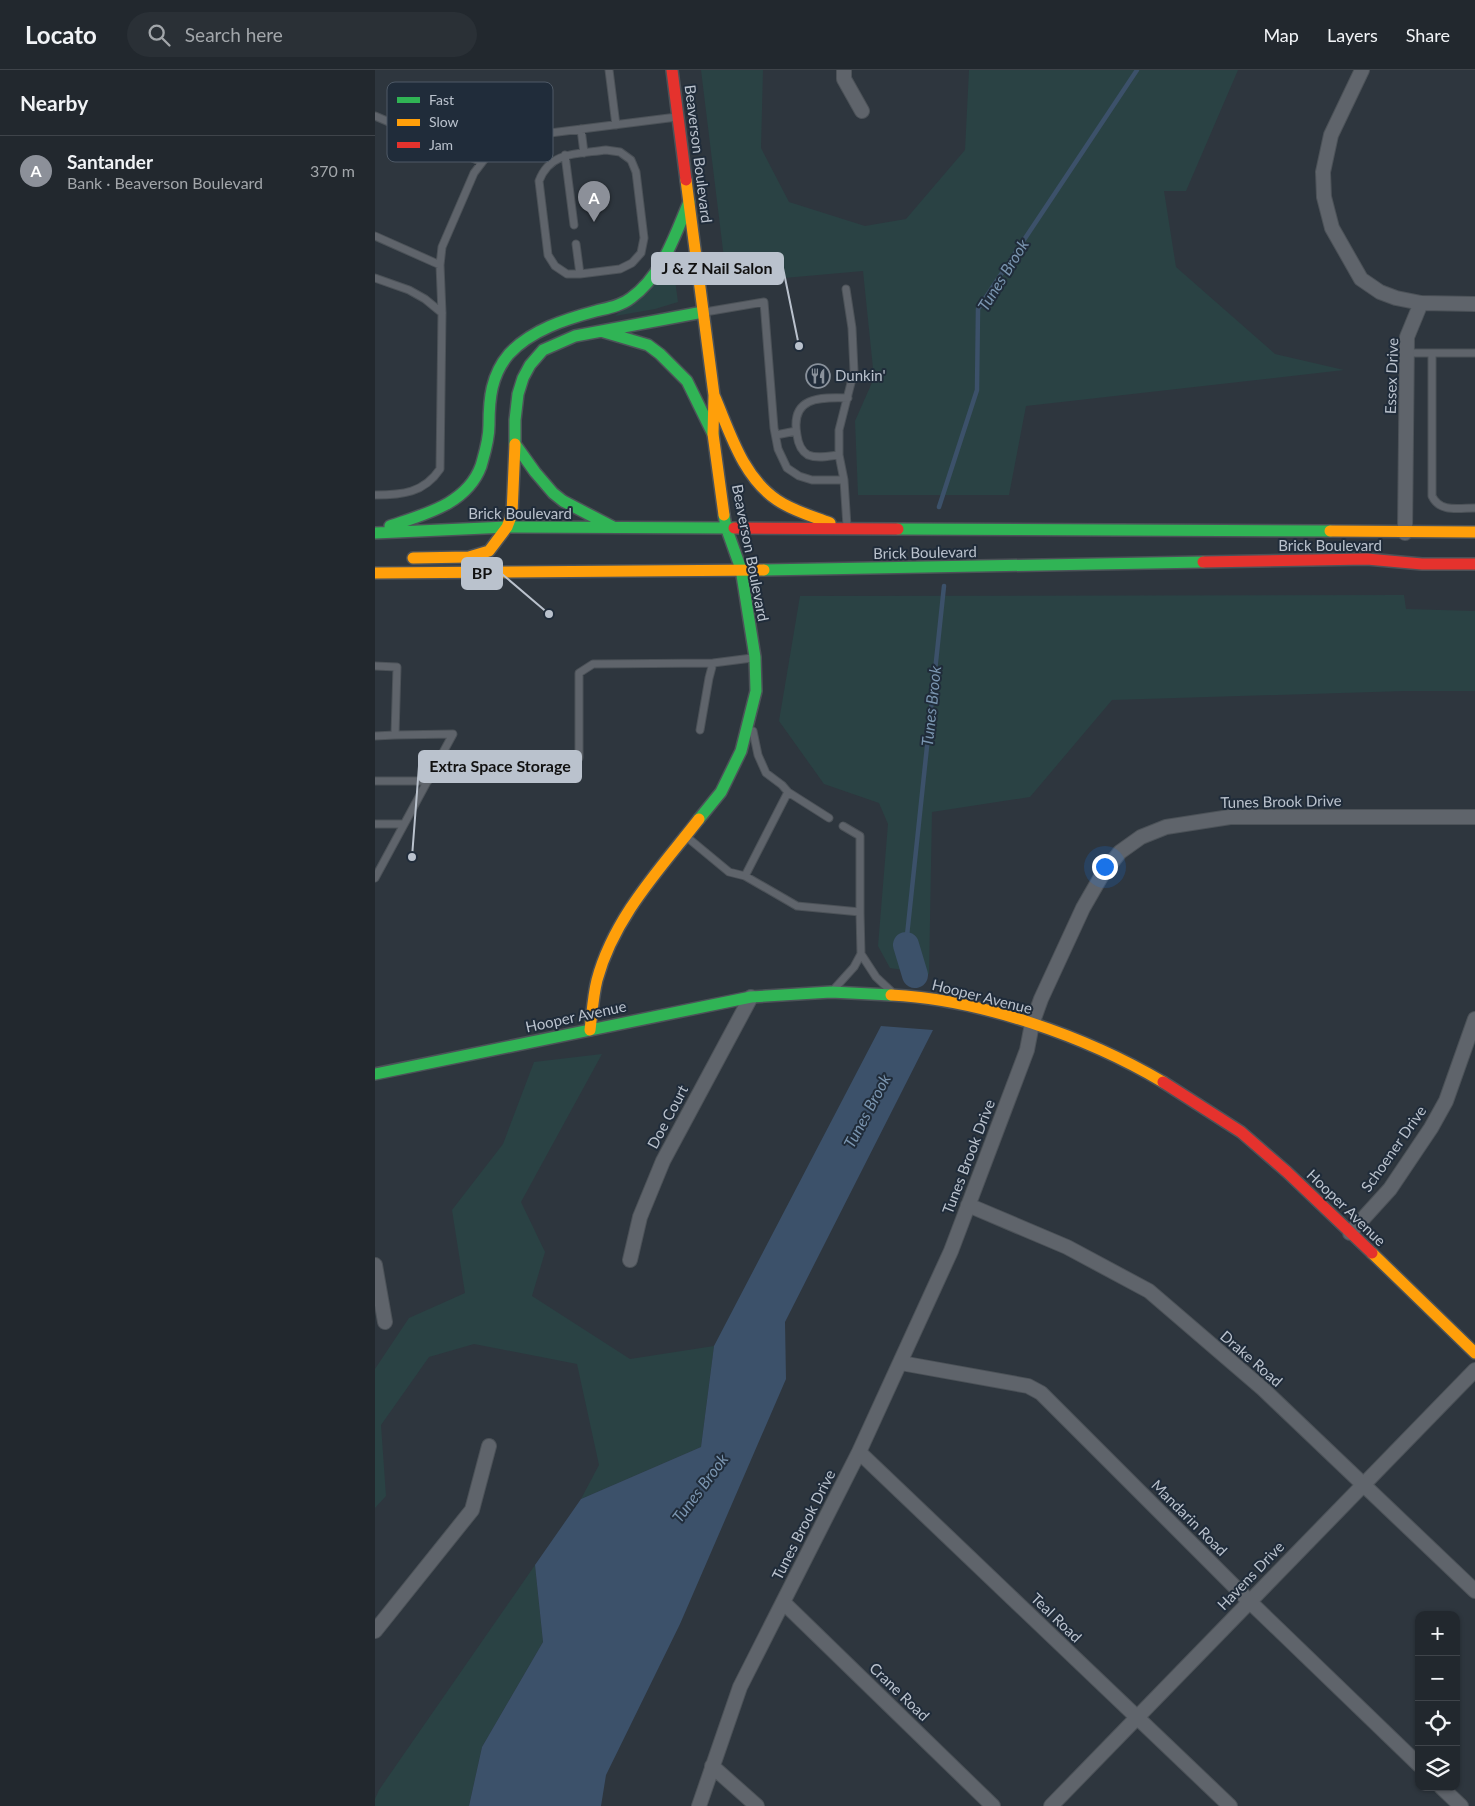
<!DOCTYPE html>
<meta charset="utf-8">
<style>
body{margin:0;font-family:Lato,sans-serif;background:#2a3036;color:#f1f3f6}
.controls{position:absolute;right:15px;bottom:15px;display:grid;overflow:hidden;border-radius:10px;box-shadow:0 1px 4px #0004}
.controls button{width:45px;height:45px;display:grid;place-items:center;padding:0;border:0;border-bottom:1px solid #3f444a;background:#22282e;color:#f1f3f6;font:25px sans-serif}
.you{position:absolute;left:729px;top:796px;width:18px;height:18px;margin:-12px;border:4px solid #fff;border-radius:50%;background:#1a73e8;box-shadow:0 0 0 8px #1a73e833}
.badge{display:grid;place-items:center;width:32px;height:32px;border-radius:50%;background:#8c9099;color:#fff;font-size:16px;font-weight:700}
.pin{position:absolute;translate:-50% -41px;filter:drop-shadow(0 1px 2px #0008)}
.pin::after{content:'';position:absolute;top:26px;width:18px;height:15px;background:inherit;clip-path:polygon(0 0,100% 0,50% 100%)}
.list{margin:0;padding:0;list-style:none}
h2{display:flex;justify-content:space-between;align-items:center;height:65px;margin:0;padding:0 20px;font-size:21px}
h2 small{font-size:16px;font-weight:400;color:#a2a6aa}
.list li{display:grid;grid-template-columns:32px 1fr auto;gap:15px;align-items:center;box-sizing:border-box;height:70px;padding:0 20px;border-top:1px solid #3f444a}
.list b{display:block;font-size:19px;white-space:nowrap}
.list p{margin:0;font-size:16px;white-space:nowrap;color:#a2a6aa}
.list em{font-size:16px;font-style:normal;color:#a2a6aa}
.icon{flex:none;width:28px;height:28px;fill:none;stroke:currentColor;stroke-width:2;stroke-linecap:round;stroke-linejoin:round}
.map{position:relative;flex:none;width:1100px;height:1736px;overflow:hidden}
header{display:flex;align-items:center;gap:30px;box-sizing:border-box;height:70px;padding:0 25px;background:#22282e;border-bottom:1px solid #3f444a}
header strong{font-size:24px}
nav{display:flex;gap:28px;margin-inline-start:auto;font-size:18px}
.search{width:350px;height:45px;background:#2a3036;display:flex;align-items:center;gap:12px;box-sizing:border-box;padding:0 18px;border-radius:28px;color:#a2a6aa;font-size:19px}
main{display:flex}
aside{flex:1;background:#22282e}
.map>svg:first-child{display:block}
.green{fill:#2a4244}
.water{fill:#3c516a}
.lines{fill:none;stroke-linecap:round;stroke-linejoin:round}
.stream{stroke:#3c516a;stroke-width:4.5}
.river{stroke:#3c516a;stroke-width:26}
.lane-casing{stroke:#4c5258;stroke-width:9}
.street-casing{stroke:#4c5258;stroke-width:16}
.fast-casing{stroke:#4c5258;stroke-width:14}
.slow-casing{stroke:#4c5258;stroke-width:14}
.jam-casing{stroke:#4c5258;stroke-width:14}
.lane{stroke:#5f646b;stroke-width:7}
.street{stroke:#5f646b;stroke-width:14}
.fast{stroke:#30b455;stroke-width:11}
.slow{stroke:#ff9f0a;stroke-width:11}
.jam{stroke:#e5322d;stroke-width:11}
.labels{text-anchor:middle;stroke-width:4;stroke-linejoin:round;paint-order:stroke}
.street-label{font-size:15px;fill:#bac2cd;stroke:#202c3a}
.poi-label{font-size:15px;fill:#bac2cd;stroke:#202c3a;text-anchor:start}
.water-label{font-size:16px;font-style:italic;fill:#7a95b0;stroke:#202c3a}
.key{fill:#202c3a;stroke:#4e5966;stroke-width:1}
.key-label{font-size:14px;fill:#bac2cd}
.leader{fill:none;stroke:#bac2cd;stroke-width:2}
.callout-dot{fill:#bac2cd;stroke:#202c3a;stroke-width:2}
.callout{fill:#bac2cd;stroke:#bac2cd;stroke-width:2}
.callout-label{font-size:16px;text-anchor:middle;font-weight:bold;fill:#111}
</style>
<header>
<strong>Locato</strong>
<div class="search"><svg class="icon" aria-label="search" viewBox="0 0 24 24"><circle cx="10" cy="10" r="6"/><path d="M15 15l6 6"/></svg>Search here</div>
<nav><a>Map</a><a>Layers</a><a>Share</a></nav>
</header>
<main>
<aside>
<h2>Nearby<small></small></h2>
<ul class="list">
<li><span class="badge">A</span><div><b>Santander</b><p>Bank · Beaverson Boulevard</p></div><em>370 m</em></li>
</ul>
</aside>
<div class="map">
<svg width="1100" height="1736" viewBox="0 0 1100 1736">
<rect width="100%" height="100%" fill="#2e363e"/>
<path class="green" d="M326,0h62l-2,78 28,54 76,24 41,-7 59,-69 4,-80h269l-52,121h-22l12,76 99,87 69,16 -318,36 -17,89h-151l-3,-74 19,-43 -11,-107 -136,12z
M295,194l3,1 5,37 -23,7 -40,7z
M1029,525l2,14 69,2v80h-70l-293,9 -82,97 -98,15 -3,162 -39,-6 -12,-22 10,-122 -9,-21 -55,-19 -45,-63 21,-125z
M227,984l-81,148 24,50 -13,44 98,63 84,-13 -13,101 -120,52 18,-34 -22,-101 -103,-20 -45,13 -48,68 5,71 -11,12v-139l34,-51 56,-25 -13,-83 51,-66 31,-82z
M160,1495l8,77 -61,105 -13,59h-94v-7l4,-9z"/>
<path class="water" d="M506,956l52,4 -148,292 1,57 -106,245 -74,151 -5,31h-132l13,-59 61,-105 -8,-77 46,-66 120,-52 13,-101z"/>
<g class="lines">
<path class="stream" d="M564,437l38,-117 1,-81 159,-239
M531,875l38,-359"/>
<path class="river" d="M531,875l9,30"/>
<g class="lane-casing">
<path id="lane" d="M234,0l7,55
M0,46l107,46
M206,59l3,24
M231,80l14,2 11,8 5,12 8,66 -3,15 -9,10 -12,6 -40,5h-13l-12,-8 -7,-11 -9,-74c11,-30 39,-27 67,-31z
M190,85l9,70
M0,166l65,29
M201,174l4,30
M0,208l34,12 16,9 17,14
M330,242l59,-10 10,126 4,21 9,19 12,8 13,4h32l3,46
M1032,283h68
M1057,283v143c8,17 27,12 43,12
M401,365l20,-4
M464,385c-10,1 -21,4 -31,0 -7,-4 -10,-12 -11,-20 -7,-38 22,-38 51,-37
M469,410l-5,-25v-25l15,-59 -2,-43 -6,-39
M0,425c27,0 49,-2 65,-26l2,-156 -2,-48 2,-18 32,-74 16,-21 23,-12 13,-4 151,-19
M0,596l22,1 -2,68 58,-1 -78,144
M325,660l9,-52 4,-15
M378,661l5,24 8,18 16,12 6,7 41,26
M0,666l20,-1
M204,688v-85l14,-9 120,-1 39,-5
M0,711h53
M0,754h29
M468,756l17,10v76
M313,768l41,34 16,4 52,30 63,6 1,42 -7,13 -19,21
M370,806l43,-84
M486,884l15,23 15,14"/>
</g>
<g class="street-casing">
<path id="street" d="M469,0v9l18,32
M987,0l-31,65 -8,37 1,25 8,31 29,51 19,13 16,6 25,5 54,1
M1030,463l2,-196 14,-34
M593,1135l99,42 82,44 114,98 212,202
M975,1163l40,-44 41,-61 15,-27 29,-82
M255,1190l10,-43 23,-56 88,-164
M0,1195l10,57
M526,1293l127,23 13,7 208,208 170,164
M484,1382l371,354
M408,1532l210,204
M0,1561l97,-121 17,-64
M337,1696l45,40
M1066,1717l20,19
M324,1736l41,-119 119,-235 92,-201 76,-201 5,-26 9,-25 42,-91 19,-33 18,-23 21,-15 25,-10 64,-10h245
M676,1736l424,-436"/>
</g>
<g class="fast-casing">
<path id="fast" d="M229,262l44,13 12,9 27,27 26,53
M15,456c35,-12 77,-22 91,-60 4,-14 8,-26 8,-41 0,-26 2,-50 20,-71 22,-24 57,-35 87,-43 12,-3 25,-5 35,-13 31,-22 44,-63 58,-96
M238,457l-50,-26 -10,-8 -18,-21 -20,-28v-24l3,-26 5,-16 7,-13 13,-15 32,-14 128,-24
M523,459l432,2
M0,463l132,-6 227,1
M389,500l439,-8
M324,749l22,-27 20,-41 15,-60 -1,-34 -14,-88 -15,-42 -2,-12
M0,1004l376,-77 80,-5 60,3"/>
</g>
<g class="slow-casing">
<path id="slow" d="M311,110l28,215 -1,39 11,81
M339,325c16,37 28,81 63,105 16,11 35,16 53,23
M955,461l145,1
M38,488l56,-1 20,-6 18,-24 5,-13 3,-70
M0,503l389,-3
M516,925c89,4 196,42 272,87
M215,960c2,-16 3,-34 7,-50 17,-63 63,-111 102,-161
M997,1183l103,100"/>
</g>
<g class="jam-casing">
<path id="jam" d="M297,0l14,110
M359,458l164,1
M828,492l164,-3 55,5h53
M788,1012l78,50 46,40 85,81"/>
</g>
<use href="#lane" class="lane"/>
<use href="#street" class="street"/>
<use href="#fast" class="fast"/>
<use href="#slow" class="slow"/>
<use href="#jam" class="jam"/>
</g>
<defs>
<g id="restaurant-ring" transform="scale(1.25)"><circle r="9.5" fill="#202c3a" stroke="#89919b" stroke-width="1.5"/><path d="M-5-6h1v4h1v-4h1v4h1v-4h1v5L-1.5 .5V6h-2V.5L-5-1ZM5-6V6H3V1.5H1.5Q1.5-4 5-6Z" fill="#89919b"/></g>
</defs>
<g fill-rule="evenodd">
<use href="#restaurant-ring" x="443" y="306"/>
</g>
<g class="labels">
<g class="street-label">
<text transform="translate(323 84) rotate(83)" y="5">Beaverson Boulevard</text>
<text transform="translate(1017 306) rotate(-88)" y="5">Essex Drive</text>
<text x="145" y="449">Brick Boulevard</text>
<text x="955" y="481">Brick Boulevard</text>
<text transform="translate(375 483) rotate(79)" y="5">Beaverson Boulevard</text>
<text transform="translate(550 483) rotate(-1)" y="5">Brick Boulevard</text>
<text transform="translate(906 732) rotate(-1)" y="5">Tunes Brook Drive</text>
<text transform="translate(607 927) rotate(14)" y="5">Hooper Avenue</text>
<text transform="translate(201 947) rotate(-12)" y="5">Hooper Avenue</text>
<text transform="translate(293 1047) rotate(-62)" y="5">Doe Court</text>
<text transform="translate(1019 1079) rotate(-55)" y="5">Schoener Drive</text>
<text transform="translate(594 1087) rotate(-69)" y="5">Tunes Brook Drive</text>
<text transform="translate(971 1138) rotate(44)" y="5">Hooper Avenue</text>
<text transform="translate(876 1289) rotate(41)" y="5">Drake Road</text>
<text transform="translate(814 1448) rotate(45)" y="5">Mandarin Road</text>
<text transform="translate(429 1455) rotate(-63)" y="5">Tunes Brook Drive</text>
<text transform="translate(876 1506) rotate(-46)" y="5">Havens Drive</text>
<text transform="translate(681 1548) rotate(44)" y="5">Teal Road</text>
<text transform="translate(524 1622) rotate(44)" y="5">Crane Road</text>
</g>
<g class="poi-label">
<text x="460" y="311">Dunkin'</text>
</g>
<g class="water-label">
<text transform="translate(628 205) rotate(-58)" y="6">Tunes Brook</text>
<text transform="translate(556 636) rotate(-84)" y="6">Tunes Brook</text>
<text transform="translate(492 1041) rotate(-62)" y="6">Tunes Brook</text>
<text transform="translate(325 1418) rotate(-53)" y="6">Tunes Brook</text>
</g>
</g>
<rect x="12" y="12" width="166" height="80" rx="8" class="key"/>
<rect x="22" y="27" width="23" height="6" fill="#30b455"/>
<rect x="22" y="49" width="23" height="7" fill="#ff9f0a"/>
<rect x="22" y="72" width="23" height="6" fill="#e5322d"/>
<g class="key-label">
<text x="54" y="35">Fast</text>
<text x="54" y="57">Slow</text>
<text x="54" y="80">Jam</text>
</g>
<path class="leader" d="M424 276L408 198M174 544L127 504M37 787L44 696"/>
<g class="callout-dot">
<circle cx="424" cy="276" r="5"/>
<circle cx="174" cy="544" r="5"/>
<circle cx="37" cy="787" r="5"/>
</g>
<g class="callout">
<rect x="277" y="183" width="131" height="31" rx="5"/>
<rect x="87" y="488" width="40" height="31" rx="5"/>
<rect x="44" y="681" width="162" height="31" rx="5"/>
</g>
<g class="callout-label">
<text x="342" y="204">J &amp; Z Nail Salon</text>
<text x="107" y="509">BP</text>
<text x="125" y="702">Extra Space Storage</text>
</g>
</svg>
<div class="controls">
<button>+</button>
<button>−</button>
<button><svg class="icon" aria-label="locate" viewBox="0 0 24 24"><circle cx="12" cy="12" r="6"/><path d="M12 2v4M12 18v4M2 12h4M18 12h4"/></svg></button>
<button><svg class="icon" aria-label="layers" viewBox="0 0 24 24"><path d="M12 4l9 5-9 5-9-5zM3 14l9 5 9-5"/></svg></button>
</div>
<div class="you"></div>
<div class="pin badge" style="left:219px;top:152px">A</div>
</div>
</main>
